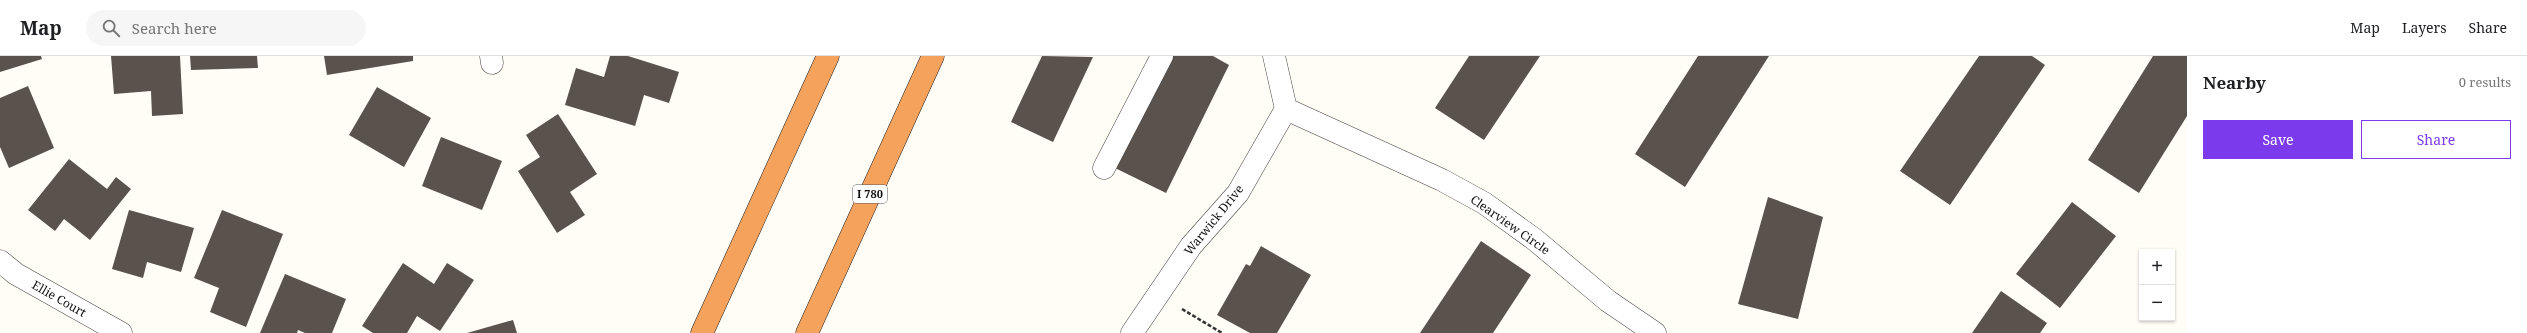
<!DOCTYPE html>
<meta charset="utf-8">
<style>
body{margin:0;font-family:"Noto Serif",serif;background:#f6f6f6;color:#202124}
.controls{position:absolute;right:12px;bottom:12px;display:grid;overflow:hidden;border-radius:0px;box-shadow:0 1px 3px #0004}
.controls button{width:36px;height:36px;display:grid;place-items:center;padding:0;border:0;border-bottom:1px solid #e0e0e0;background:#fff;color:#202124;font:20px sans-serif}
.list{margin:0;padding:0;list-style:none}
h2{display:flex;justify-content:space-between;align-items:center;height:52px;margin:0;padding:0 16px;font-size:17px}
h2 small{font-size:13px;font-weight:400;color:#757577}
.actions{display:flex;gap:8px;padding:12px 16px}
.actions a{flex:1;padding:9px 0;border:1px solid #7c3aed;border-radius:0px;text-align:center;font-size:14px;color:#7c3aed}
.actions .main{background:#7c3aed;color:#fff}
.icon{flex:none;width:22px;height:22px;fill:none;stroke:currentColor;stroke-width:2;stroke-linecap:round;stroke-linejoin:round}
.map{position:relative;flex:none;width:2187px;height:277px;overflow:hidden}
header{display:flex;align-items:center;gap:24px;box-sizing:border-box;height:56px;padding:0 20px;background:#fff;border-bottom:1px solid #e0e0e0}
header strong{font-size:19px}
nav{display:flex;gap:22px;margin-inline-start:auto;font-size:14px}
.search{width:280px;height:36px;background:#f6f6f6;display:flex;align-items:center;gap:10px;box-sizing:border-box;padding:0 14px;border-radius:22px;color:#757577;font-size:15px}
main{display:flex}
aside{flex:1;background:#fff}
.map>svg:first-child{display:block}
.building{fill:#5a524d}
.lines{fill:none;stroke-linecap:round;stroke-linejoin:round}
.minor-casing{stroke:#444;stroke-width:23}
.highway-casing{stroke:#222;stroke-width:23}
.path{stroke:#333;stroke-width:2.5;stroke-dasharray:4 2;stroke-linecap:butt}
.minor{stroke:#fff;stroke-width:22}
.highway{stroke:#f5a25d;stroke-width:22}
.labels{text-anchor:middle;stroke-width:4;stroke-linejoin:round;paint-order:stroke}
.shield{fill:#fff;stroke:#585858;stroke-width:1}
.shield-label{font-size:11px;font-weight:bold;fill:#111}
.street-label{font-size:12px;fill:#111;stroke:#fff}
</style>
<header>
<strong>Map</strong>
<div class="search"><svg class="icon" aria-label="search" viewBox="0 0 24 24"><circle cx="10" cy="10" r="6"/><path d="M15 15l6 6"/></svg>Search here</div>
<nav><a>Map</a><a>Layers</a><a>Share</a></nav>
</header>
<main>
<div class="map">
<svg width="2187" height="277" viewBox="0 0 2187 277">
<rect width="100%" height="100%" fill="#fffdf5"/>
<path class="building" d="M0,0h41l1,3 -42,13z
M111,0h69l3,58 -31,2 -1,-25 -37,3z
M190,0h67l1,12 -67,2z
M324,0h89v5l-86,14z
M610,0h18l51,16 -10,31 -25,-8 -9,31 -70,-21 11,-37 28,9z
M1042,0l51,1 -40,85 -42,-20z
M1171,0h42l16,9 -63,128 -51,-25z
M1469,0h71l-56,84 -49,-32z
M1698,0h71l-84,131 -50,-33z
M1979,0h53l13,9 -95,140 -50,-34z
M2153,0h34v60l-48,77 -51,-33z
M28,30l26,62 -45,20 -9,-21v-49z
M377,31l54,31 -27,49 -55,-32z
M558,58l39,60 -27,18 15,23 -28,18 -39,-62 22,-14 -14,-22z
M441,81l61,24 -20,49 -60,-24z
M69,103l38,30 9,-12 15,12 -41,51 -26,-21 -9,12 -27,-21z
M1768,141l55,20 -25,102 -60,-15z
M2072,146l44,34 -56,72 -44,-34z
M129,154l65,18 -13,44 -34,-10 -4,16 -31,-9z
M222,154l61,24 -37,93 -36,-15 9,-24 -25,-10z
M1481,185l50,34 -38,58h-73z
M1261,190l50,29 -34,58h-27l-33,-18 29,-51 4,2z
M403,207l31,21 13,-21 27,17 -34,51 -23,-15 -10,17h-34l-11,-7z
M285,218l61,25 -14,34h-27l-7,-3 -1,3h-37z
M2001,235l46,32 -7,10h-68z
M513,264l4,13h-50z"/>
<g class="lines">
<g class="minor-casing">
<path id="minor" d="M491,0l1,7
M1286,53l156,71 42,23 50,36 74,62 47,32
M1104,112l58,-112
M0,205l16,13 105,59
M1132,277l59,-87 47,-53 48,-84 -12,-53"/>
</g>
<g class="highway-casing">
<path id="highway" d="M702,277l126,-277
M807,277l126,-277"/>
</g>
<path class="path" d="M1182,253l40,24"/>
<use href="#minor" class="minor"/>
<use href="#highway" class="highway"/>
</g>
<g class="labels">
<rect class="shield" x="853" y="129" width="34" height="18" rx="3"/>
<g class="shield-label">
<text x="870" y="142">I 780</text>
</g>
<g class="street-label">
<text transform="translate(1214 164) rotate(-51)" y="4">Warwick Drive</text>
<text transform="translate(1510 169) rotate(35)" y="4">Clearview Circle</text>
<text transform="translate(59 243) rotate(30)" y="4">Ellie Court</text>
</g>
</g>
</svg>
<div class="controls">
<button>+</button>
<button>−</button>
</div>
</div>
<aside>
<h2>Nearby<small>0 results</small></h2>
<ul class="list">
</ul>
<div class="actions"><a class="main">Save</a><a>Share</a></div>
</aside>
</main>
